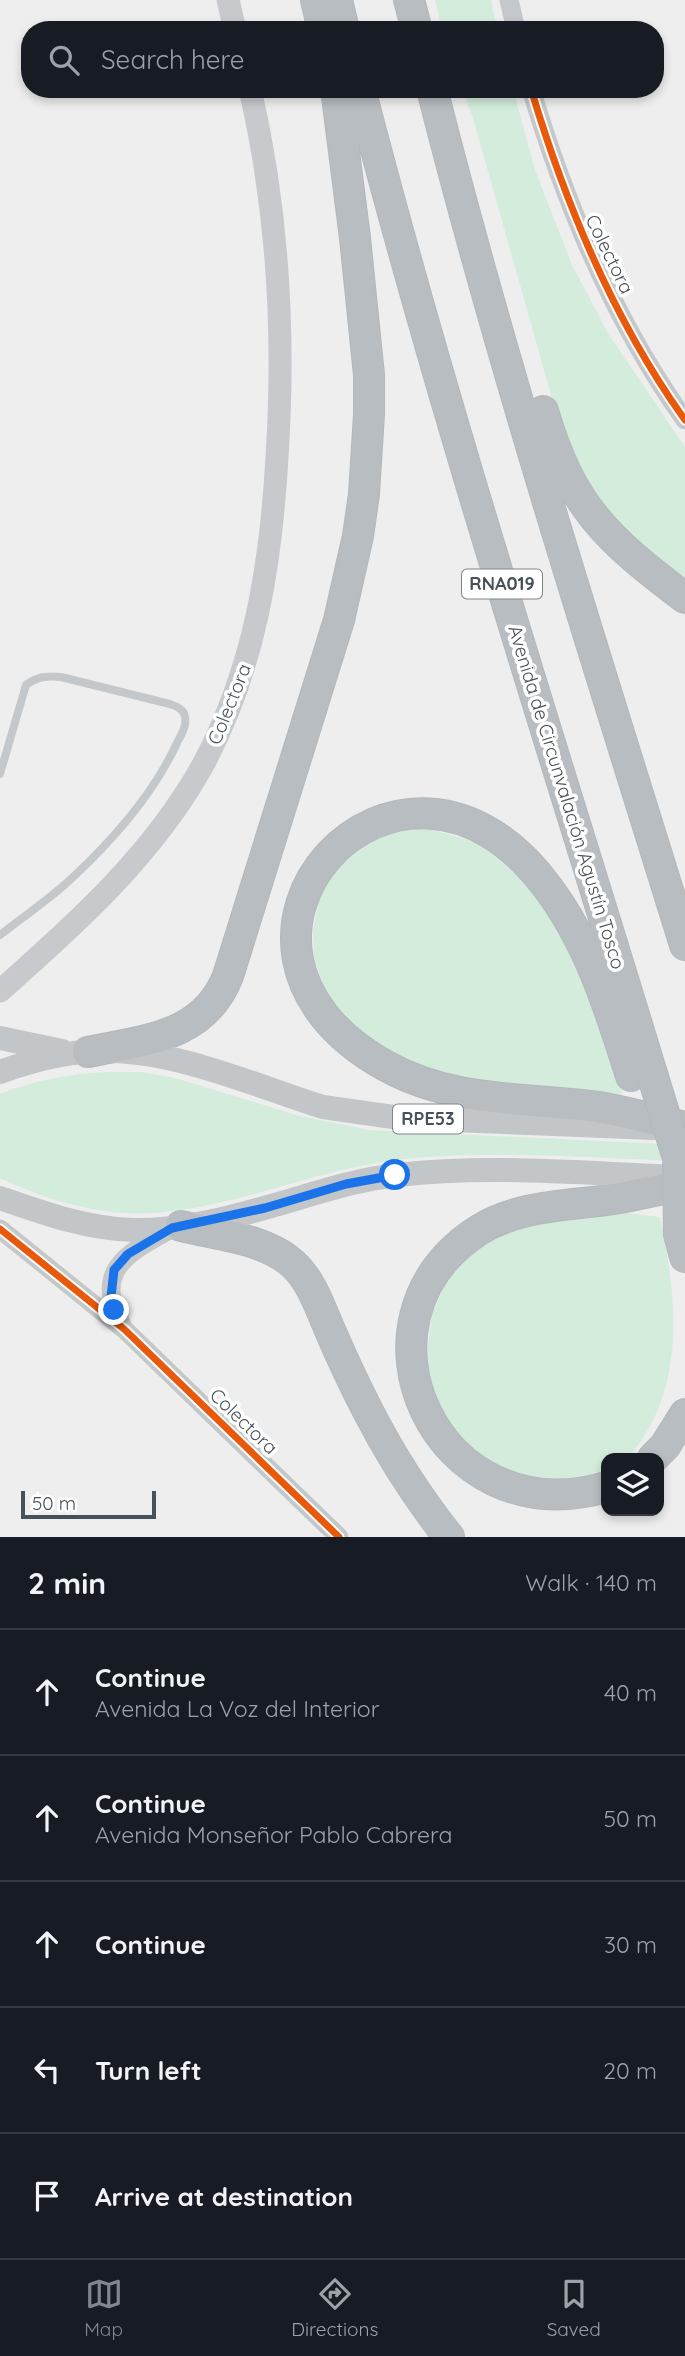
<!DOCTYPE html>
<meta charset="utf-8">
<style>
body{margin:0;font-family:Quicksand,sans-serif;background:#20242c;color:#f1f3f6}
.controls{position:absolute;right:21px;bottom:21px;display:grid;overflow:hidden;border-radius:14px;box-shadow:0 4px 10px #0003}
.controls button{width:63px;height:63px;display:grid;place-items:center;padding:0;border:0;border-bottom:2px solid #363941;background:#171b24;color:#f1f3f6;font:35px sans-serif}
.scale{position:absolute;left:21px;bottom:18px;width:135px;box-sizing:border-box;padding-left:7px;border:4px solid #465159;border-top:0;font-size:19px;line-height:24px;white-space:nowrap;color:#465159;-webkit-text-stroke:5px #fff;paint-order:stroke}
.stop{position:absolute;width:21px;height:21px;margin:-16px;border:5px solid #1a73e8;border-radius:50%;background:#fff}
.stop.end{background:#1a73e8;border-color:#fff;box-shadow:0 2px 7px #0008}
.list{margin:0;padding:0;list-style:none}
h2{display:flex;justify-content:space-between;align-items:center;height:91px;margin:0;padding:0 28px;font-size:30px}
h2 small{font-size:23px;font-weight:400;color:#9ea1a6}
.list li{display:grid;grid-template-columns:46px 1fr auto;gap:21px;align-items:center;box-sizing:border-box;height:126px;padding:0 28px;border-top:2px solid #363941}
.list b{display:block;font-size:26px;white-space:nowrap}
.list p{margin:0;font-size:23px;white-space:nowrap;color:#9ea1a6}
.list em{font-size:23px;font-style:normal;color:#9ea1a6}
.icon{flex:none;width:38px;height:38px;fill:none;stroke:currentColor;stroke-width:2;stroke-linecap:round;stroke-linejoin:round}
.map{position:relative;flex:none;width:685px;height:1537px;overflow:hidden}
.search{position:absolute;background:#171b24;box-shadow:0 4px 10px #0003;left:21px;right:21px;top:21px;height:77px;display:flex;align-items:center;gap:18px;box-sizing:border-box;padding:0 24px;border-radius:28px;color:#9ea1a6;font-size:26px}
.sheet{height:721px;background:#171b24}
nav{display:flex;justify-content:space-around;align-items:center;box-sizing:border-box;height:98px;border-top:2px solid #363941;background:#171b24;font-size:19px;color:#9ea1a6}
nav a{display:grid;justify-items:center;gap:4px}
nav .on{color:#81888d}
.map>svg:first-child{display:block}
.green{fill:#d3ecdb}
.lines{fill:none;stroke-linecap:round;stroke-linejoin:round}
.motorway-casing{stroke:#b3b8bc;stroke-width:32}
.service{stroke:#c5c8ca;stroke-width:8}
.tertiary{stroke:#c5c8ca;stroke-width:19}
.secondary{stroke:#c7c9cc;stroke-width:23}
.primary{stroke:#c3c6c9;stroke-width:24}
.motorway{stroke:#b8bdc1;stroke-width:30}
.motorway-bridge-casing{stroke:#b3b8bc;stroke-width:32;stroke-linecap:butt}
.motorway-bridge{stroke:#b8bdc1;stroke-width:30}
.cycleway-casing{stroke:#fff;stroke-width:11}
.cycleway{stroke:#e8590c;stroke-width:7}
.route{stroke:#1a73e8;stroke-width:9}
.labels{text-anchor:middle;stroke-width:7;stroke-linejoin:round;paint-order:stroke}
.shield{fill:#fff;stroke:#7e858b;stroke-width:2}
.shield-label{font-size:18px;font-weight:bold;fill:#465159}
.street-label{font-size:19px;fill:#465159;stroke:#fff}
</style>
<div class="map">
<svg width="685" height="1537" viewBox="0 0 685 1537">
<rect width="100%" height="100%" fill="#eee"/>
<path class="green" d="M435,0h56l6,30h-55z
M462,89h51l22,81 37,95 37,70 76,112v139l-82,-76 -37,-62 -93,-330z
M423,827l59,17 37,30 35,46 29,54 40,121 -80,-3 -105,-18 -47,-19 -40,-32 -17,-19 -13,-24 -7,-24 -1,-25 5,-27 7,-19 15,-20 37,-28z
M106,1072h34l35,6 125,38 70,14 315,15v16c-94,-3 -188,-11 -282,-2 -85,9 -163,48 -249,54 -52,4 -108,-13 -154,-35v-84c35,-14 69,-20 106,-22z
M618,1212l42,5c19,90 25,174 -32,241h-22v13l-25,8h-54l-49,-21 -33,-37 -16,-44 -2,-23 5,-40 16,-35 23,-26 28,-18 33,-12z"/>
<g class="lines">
<g class="motorway-casing">
<path id="motorway" d="M316,0l7,30
M337,0l7,30
M409,0l8,30
M360,89c86,333 193,659 293,988
M432,89c73,288 165,572 253,856
M543,411c28,96 64,128 142,187
M88,1052c57,-12 116,-15 140,-76l111,-356 19,-84 6,-42 5,-80v-39l-14,-137 -19,-149
M631,1076c-21,-66 -41,-132 -83,-188 -148,-202 -382,56 -162,178 61,34 128,32 195,39 35,3 70,14 104,22
M181,1226c36,9 82,12 111,37 19,17 27,42 37,65 12,28 25,56 39,83 23,45 50,87 81,126
M679,1234l6,23
M653,1458l12,-12 20,-32
M606,1487c-169,50 -269,-166 -127,-257 38,-24 85,-24 128,-30 26,-4 52,-10 78,-16"/>
</g>
<path class="service" d="M0,774l26,-89c12,-9 21,-9 35,-8l109,27c7,3 14,5 15,13 2,9 -4,18 -8,26 -24,52 -63,96 -105,135 -22,21 -48,38 -72,57"/>
<path class="tertiary" d="M509,0l7,30
M531,89c35,117 83,232 154,331
M0,1229l124,100 215,208
M122,1325c-29,-54 4,-71 47,-95"/>
<path class="secondary" d="M228,0l7,30
M0,991c76,-67 155,-138 204,-228 51,-96 67,-199 73,-306 8,-123 1,-247 -27,-368"/>
<path class="primary" d="M0,1038l62,13
M0,1072c35,-13 73,-22 110,-21 71,1 146,35 213,56l77,11 253,10
M0,1198c43,15 88,31 134,32 43,1 89,-10 130,-22 45,-12 87,-28 134,-33 95,-11 191,-1 286,2"/>
<use href="#motorway" class="motorway"/>
<g class="motorway-bridge-casing">
<path id="motorway-bridge" d="M653,1077l32,104
M678,1162l1,72"/>
</g>
<use href="#motorway-bridge" class="motorway-bridge"/>
<g class="cycleway-casing">
<path id="cycleway" d="M531,89c35,117 83,232 154,331
M0,1229l124,100 215,208"/>
</g>
<use href="#cycleway" class="cycleway"/>
</g>
<g class="lines">
<path class="route" d="M114,1310l-3,-13 3,-27 14,-16 44,-26 93,-20 81,-24 49,-9"/>
</g>
<g class="labels">
<g class="shield">
<rect x="462" y="569.5" width="80" height="29" rx="5"/>
<rect x="393" y="1104.5" width="70" height="29" rx="5"/>
</g>
<g class="shield-label">
<text x="502" y="590">RNA019</text>
<text x="428" y="1125">RPE53</text>
</g>
<g class="street-label">
<text transform="translate(610 254) rotate(64)" y="7">Colectora</text>
<text transform="translate(229 704) rotate(-68)" y="7">Colectora</text>
<text transform="translate(567 797) rotate(73)" y="7">Avenida de Circunvalación Agustín Tosco</text>
<text transform="translate(244 1421) rotate(44)" y="7">Colectora</text>
</g>
</g>
</svg>
<div class="controls">
<button><svg class="icon" aria-label="layers" viewBox="0 0 24 24"><path d="M12 4l9 5-9 5-9-5zM3 14l9 5 9-5"/></svg></button>
</div>
<div class="scale">50 m</div>
<div class="stop" style="left:395px;top:1175px"></div>
<div class="stop end" style="left:114px;top:1310px"></div>
<div class="search"><svg class="icon" aria-label="search" viewBox="0 0 24 24"><circle cx="10" cy="10" r="6"/><path d="M15 15l6 6"/></svg>Search here</div>
</div>
<section class="sheet">
<h2>2 min<small>Walk · 140 m</small></h2>
<ul class="list">
<li><svg class="icon" aria-label="ahead" viewBox="0 0 24 24"><path d="M12 20V5M6 11l6-6 6 6"/></svg><div><b>Continue</b><p>Avenida La Voz del Interior</p></div><em>40 m</em></li>
<li><svg class="icon" aria-label="ahead" viewBox="0 0 24 24"><path d="M12 20V5M6 11l6-6 6 6"/></svg><div><b>Continue</b><p>Avenida Monseñor Pablo Cabrera</p></div><em>50 m</em></li>
<li><svg class="icon" aria-label="ahead" viewBox="0 0 24 24"><path d="M12 20V5M6 11l6-6 6 6"/></svg><div><b>Continue</b></div><em>30 m</em></li>
<li><svg class="icon" aria-label="left" viewBox="0 0 24 24"><path d="M17 20v-9H6M10 6l-5 5 5 5"/></svg><div><b>Turn left</b></div><em>20 m</em></li>
<li><svg class="icon" aria-label="arrive" viewBox="0 0 24 24"><path d="M6 21V4h12l-3 4 3 4H6"/></svg><div><b>Arrive at destination</b></div></li>
</ul>
</section>
<nav>
<a class="on"><svg class="icon" aria-label="map" viewBox="0 0 24 24"><path d="M3 6l6-2 6 2 6-2v14l-6 2-6-2-6 2zM9 4v14M15 6v14"/></svg>Map</a>
<a><svg class="icon" aria-label="directions" viewBox="0 0 24 24"><path d="M12 3l9 9-9 9-9-9zM9 14v-3h6M13 9l2 2-2 2"/></svg>Directions</a>
<a><svg class="icon" aria-label="saved" viewBox="0 0 24 24"><path d="M7 4h10v16l-5-4-5 4z"/></svg>Saved</a>
</nav>
